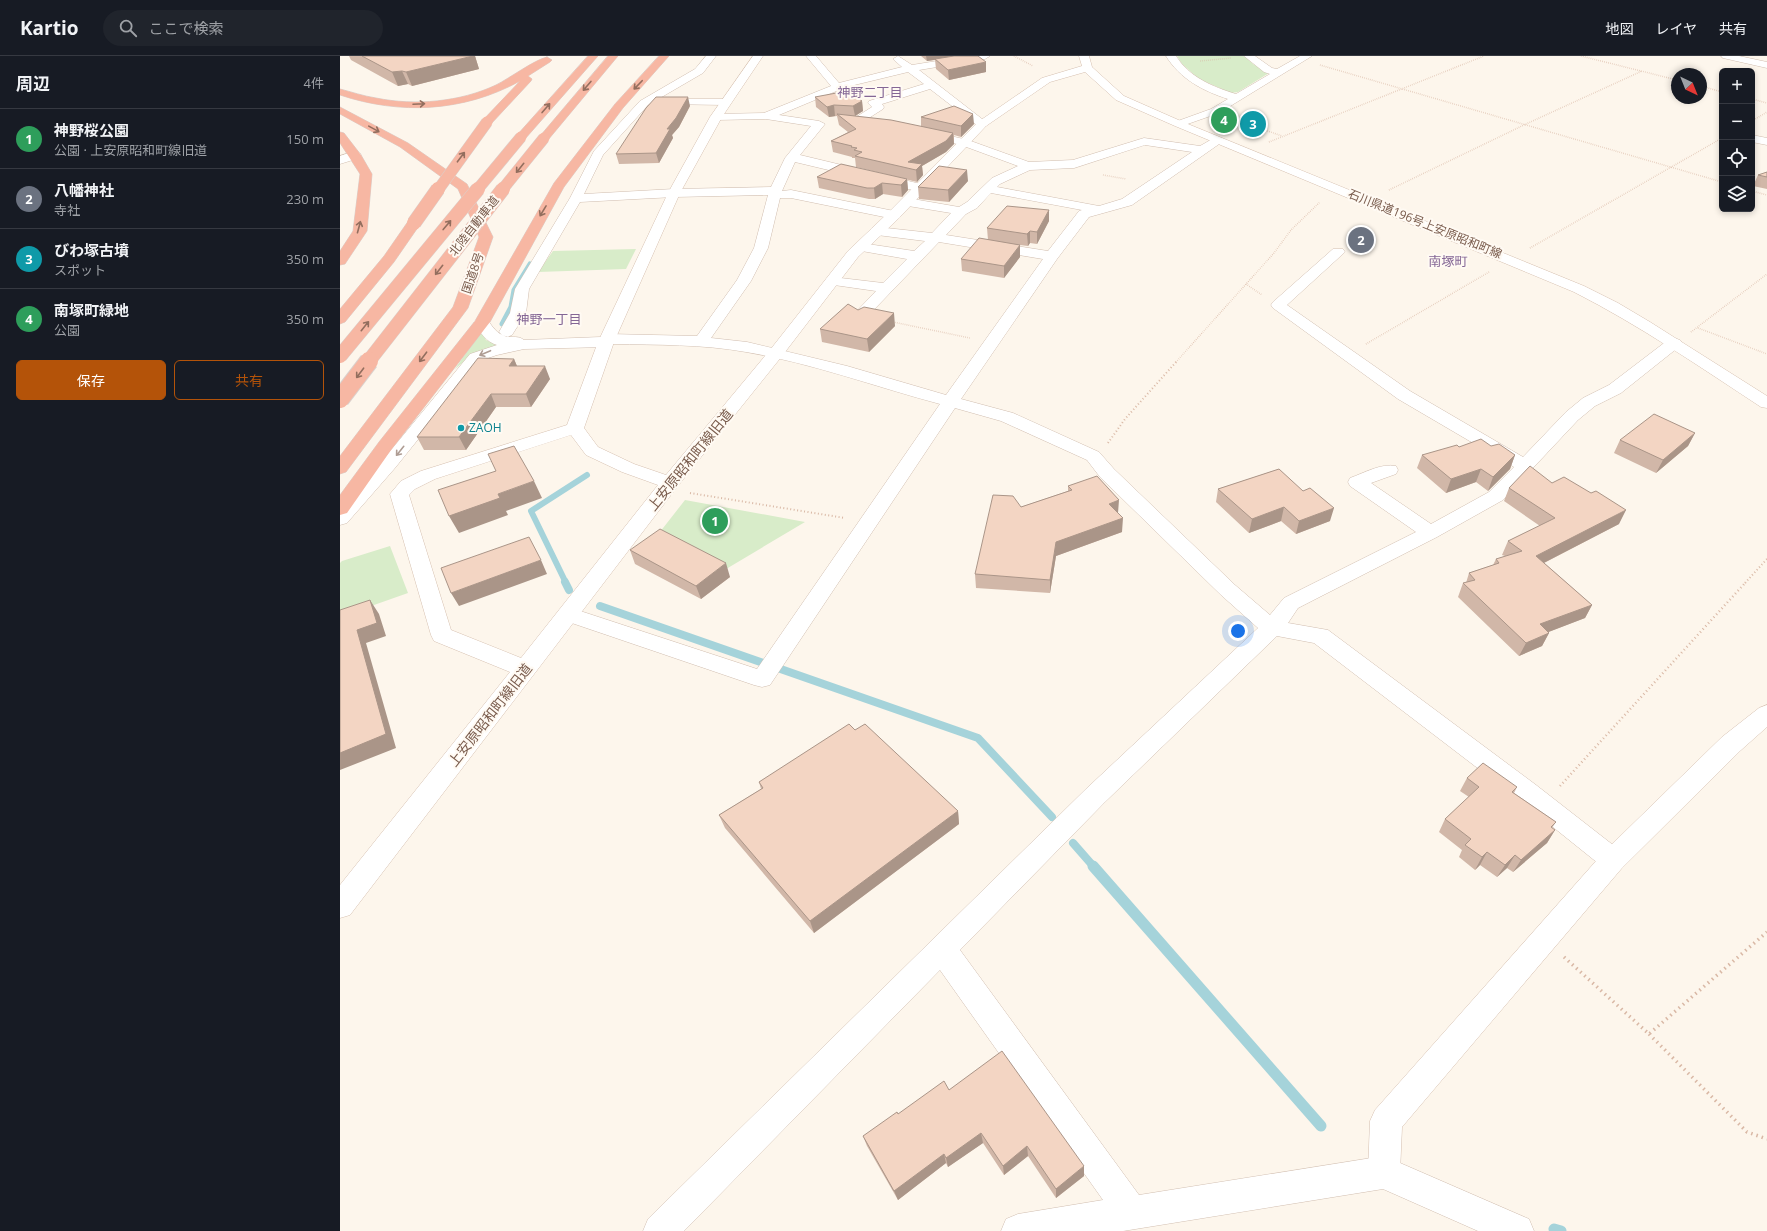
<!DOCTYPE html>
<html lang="ja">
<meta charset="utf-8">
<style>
body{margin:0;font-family:"Open Sans","Noto Sans JP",sans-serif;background:#20242c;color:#f1f3f6}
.controls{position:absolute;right:12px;top:12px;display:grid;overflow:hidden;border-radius:6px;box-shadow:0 2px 6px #0003}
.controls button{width:36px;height:36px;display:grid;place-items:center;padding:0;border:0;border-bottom:1px solid #363941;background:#171b24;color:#f1f3f6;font:20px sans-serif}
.compass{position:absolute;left:1331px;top:12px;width:36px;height:36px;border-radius:50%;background:#171b24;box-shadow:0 2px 6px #0003;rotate:137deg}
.you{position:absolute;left:898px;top:575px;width:14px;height:14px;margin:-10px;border:3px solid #fff;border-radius:50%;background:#1a73e8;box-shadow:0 0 0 6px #1a73e833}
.badge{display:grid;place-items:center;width:26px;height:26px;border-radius:50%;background:#b45309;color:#fff;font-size:13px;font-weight:700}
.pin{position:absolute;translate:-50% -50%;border:2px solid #fff;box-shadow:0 1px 4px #0006}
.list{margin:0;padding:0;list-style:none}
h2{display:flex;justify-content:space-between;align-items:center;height:52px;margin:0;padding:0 16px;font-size:17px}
h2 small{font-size:13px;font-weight:400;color:#9ea1a6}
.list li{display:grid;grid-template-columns:26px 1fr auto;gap:12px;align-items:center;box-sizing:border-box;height:60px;padding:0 16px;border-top:1px solid #363941}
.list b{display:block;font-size:15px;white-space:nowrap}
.list p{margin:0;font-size:13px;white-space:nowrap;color:#9ea1a6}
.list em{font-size:13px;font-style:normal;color:#9ea1a6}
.actions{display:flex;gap:8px;padding:12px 16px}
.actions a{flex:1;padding:9px 0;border:1px solid #b45309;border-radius:6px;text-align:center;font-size:14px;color:#b45309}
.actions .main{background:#b45309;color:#fff}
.icon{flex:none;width:22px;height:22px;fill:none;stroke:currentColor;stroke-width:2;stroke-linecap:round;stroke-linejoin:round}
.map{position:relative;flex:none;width:1427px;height:1175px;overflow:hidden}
header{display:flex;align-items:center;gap:24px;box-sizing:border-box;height:56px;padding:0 20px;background:#171b24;border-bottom:1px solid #363941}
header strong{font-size:19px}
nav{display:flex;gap:22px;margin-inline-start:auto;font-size:14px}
.search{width:280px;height:36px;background:#20242c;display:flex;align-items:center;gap:10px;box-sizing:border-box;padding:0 14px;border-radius:22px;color:#9ea1a6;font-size:15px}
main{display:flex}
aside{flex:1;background:#171b24}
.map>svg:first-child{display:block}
.green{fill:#d8ecc9}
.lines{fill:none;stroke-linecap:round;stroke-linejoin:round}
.stream-far3{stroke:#a5d3da;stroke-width:5}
.stream-far2{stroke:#a5d3da;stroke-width:6}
.stream-far1{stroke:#a5d3da;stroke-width:8}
.stream{stroke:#a5d3da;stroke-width:11}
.street-casing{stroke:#d1beb0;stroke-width:1}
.secondary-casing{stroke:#d6c0b0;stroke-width:1}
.highway-casing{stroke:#dad1cd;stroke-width:1}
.path-far3{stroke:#d9b8a5;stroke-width:1.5;stroke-dasharray:0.5 1.5;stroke-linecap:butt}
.path-far2{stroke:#d9b8a5;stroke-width:2;stroke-dasharray:1 2.5;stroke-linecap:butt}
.path-far1{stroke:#d9b8a5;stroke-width:2.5;stroke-dasharray:1 3;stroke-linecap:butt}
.path{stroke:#d9b8a5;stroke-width:3.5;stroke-dasharray:1.5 4;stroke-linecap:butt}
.street{fill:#fff;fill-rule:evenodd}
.secondary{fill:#fff;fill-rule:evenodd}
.highway{fill:#f7b7a3;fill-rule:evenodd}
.highway-bridge-far2-casing{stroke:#dad1cd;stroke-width:12;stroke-linecap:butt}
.highway-bridge-far1-casing{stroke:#dad1cd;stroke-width:15;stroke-linecap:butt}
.highway-bridge-casing{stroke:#dad1cd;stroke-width:20;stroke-linecap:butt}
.highway-bridge-far2{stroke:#f7b7a3;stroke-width:11}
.highway-bridge-far1{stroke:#f7b7a3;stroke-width:14}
.highway-bridge{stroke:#f7b7a3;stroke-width:18}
.wall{fill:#d1b7a8}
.shaded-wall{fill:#aa9588}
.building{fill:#f3d5c3;stroke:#aa9588}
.oneway{stroke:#936e5e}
.oneway2{stroke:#af9d94}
.culture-dot{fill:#0f9aa8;stroke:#fffaf3;stroke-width:1.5}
.labels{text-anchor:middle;stroke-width:4;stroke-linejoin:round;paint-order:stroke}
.far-street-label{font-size:12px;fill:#7a5c4d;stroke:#fffaf3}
.far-culture-label{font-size:12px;fill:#0d838f;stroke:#fffaf3;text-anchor:start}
.far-neighbourhood-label{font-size:13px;fill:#846695;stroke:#fffaf3}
.far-quarter-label{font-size:13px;fill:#846695;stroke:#fffaf3}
.street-label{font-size:14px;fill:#7a5c4d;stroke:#fffaf3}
</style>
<header>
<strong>Kartio</strong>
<div class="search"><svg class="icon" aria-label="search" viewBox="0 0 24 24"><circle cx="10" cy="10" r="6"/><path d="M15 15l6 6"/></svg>ここで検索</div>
<nav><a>地図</a><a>レイヤ</a><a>共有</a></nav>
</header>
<main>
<aside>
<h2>周辺<small>4件</small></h2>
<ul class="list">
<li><span class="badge" style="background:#2e9e5b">1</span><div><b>神野桜公園</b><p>公園 · 上安原昭和町線旧道</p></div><em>150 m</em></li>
<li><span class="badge" style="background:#6b7280">2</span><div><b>八幡神社</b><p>寺社</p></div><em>230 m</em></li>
<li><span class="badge" style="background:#0f9aa8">3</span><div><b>びわ塚古墳</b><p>スポット</p></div><em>350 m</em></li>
<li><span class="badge" style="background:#2e9e5b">4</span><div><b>南塚町緑地</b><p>公園</p></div><em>350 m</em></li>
</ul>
<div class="actions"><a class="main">保存</a><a>共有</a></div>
</aside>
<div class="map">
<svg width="1427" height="1175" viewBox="0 0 1427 1175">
<rect width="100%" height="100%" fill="#fdf6ec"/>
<path class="green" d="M837,0h68l8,8 16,9 -31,19 -7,1 -32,-14 -17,-15z
M296,193l-10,20 -88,3 15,-21z
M141,275l5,9 11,5 -25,10 -17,14z
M345,444l120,22 -94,56 -62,-32z
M50,490l18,47 -68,24v-54l2,-2z"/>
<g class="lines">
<path class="stream-far3" d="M162,268l9,-17 3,-17 16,-26"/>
<path class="stream-far2" d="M226,527l-35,-72 56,-36"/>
<path class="stream-far1" d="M225,526l4,8
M260,550l378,132 74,79
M733,787l21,24"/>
<path class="stream" d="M753,810l228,260
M1214,1173l7,2"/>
<g class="street-casing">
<path id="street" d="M366,0h10l-13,17 -55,32 -45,50 -19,39 90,-5 97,-2 14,-29 26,-32 -45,-7 -50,1 -6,-3 6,-3 48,-1 67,-27 -25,-30h10l23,27 63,-16 -9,-8 5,-3 14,9 56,-9h22l-5,3 -66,11 67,52 2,2 -2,2h-8l-48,-37 -48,15 2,3 -1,2 -22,14h-8l-2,-2 2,-2 19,-12 -4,-4 1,-2 55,-17 -16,-12 -62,15 -67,28 40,6 6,3 -25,31 125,30 2,3 -2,3 -4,1 -126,-30 -13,29 9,-1 103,21 5,1 2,3 -2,3 -5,1 -103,-21h-11l-12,50 -17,33 -40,57 36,4 100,24 99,29 97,-136 -104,-17 -74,77 -5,2 -5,-2 -3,-3 3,-3 21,-22 -49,-7 -2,-3 2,-3 5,-1 51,6 24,-24 -51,-9 -2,-3 2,-3 5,-1 53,8 11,-10 -48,-6 -5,-1 -2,-3 2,-3 5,-1 55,6 19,-20 -49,-8 -1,-3 1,-3 5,-1 52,9 8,-5 25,-24 26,-12 -57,-21 -41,-10 -2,-2 2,-2 4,-1 44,10 61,22 44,-2 71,-22 56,8 14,-8h8l2,2 -2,2 -90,63 -43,12 -32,42 -96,140 52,14 86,39 15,17 121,116 35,30 14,-17 132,-66 -66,-46 -2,-4 2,-4c14,-5 31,-15 46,-12l2,4 -2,4 -25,9 60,41 58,-32 25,-25 -116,-68 -125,-91 -2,-3 2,-3 60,-53h10l2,3 -58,53 123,86 113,66 43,-45 17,-14 26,-13 59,-45 6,-2 6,2 2,3 -2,3 -59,47 -26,13 -17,14 -75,80 -66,37 -139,71 -10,15 40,7 208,155 86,67 4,8 -4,8 -9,3 -9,-3 -86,-69 -204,-156 -37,-7 -173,167 -144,147 179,245 245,-39 145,63 5,12h-56l-95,-42 -260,42h-122l5,-12 12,-5 85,-14 -163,-230 -256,261h-41l5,-12 438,-430 172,-161 -37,-33 -121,-118 -13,-17 -86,-39 -46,-13 -185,277 -8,2 -8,-2 -194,-66 -3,-5 3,-5 8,-2 189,62 183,-265c-64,-17 -128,-41 -194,-52 -44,-8 -89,-7 -133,-8l-7,3 -82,2 -27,6 -15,5 -87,108 -48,55 -7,2v-18l43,-47 87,-106 27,-9c-11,-3 -17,-13 -23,-23l3,-3 5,-2 5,2c7,10 12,18 25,18 5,0 8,0 12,3l77,-3 7,-3 89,2 40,-56 17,-32 14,-53 -94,2 -94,5 -51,87 -3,24 -14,22 -5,2 -5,-2 -3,-3 11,-19 5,-24 55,-91 24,-47 46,-50 55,-32zM805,89l47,7 -70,47 -23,7 -102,-19 3,-3 30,-14 44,-2zM651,137l91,17 -3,1 -31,40 -102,-16 20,-21 11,-6z
M826,0h10c13,21 37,31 60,38l34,-20 -6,-2 -20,-16h11l17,12 5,1 23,-13h12l-93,57 -40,14 -6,-3 2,-2 36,-13 17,-10c-25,-8 -48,-20 -62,-43z
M1381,0h18l28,6v6l-44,-10z
M324,43h62l5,3 -5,3 -66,-1 -1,-2 1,-2z
M1412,79l15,3v7l-15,-3z
M15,95l4,1 2,3 -2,3 -19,6v-8z"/>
</g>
<g class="secondary-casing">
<path id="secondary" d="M413,0h10l-41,61 -42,76 -66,149 -30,86 14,19 36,17 32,11 104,-125 78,-99 41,-39 89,-90 64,-44 40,-12 -3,-10h10l3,11 32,29 59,26 401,164 34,17 32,19 117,74v12l-6,-1c-61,-40 -122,-82 -187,-115l-399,-166 -59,-26 -31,-28 -35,10 -64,44 -87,92 -41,39 -76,99 -105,131 -327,428 -10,3v-33l170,-213 -76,-31 -3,-6 -41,-141 11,-13 20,-10 146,-46 31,-83 70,-149 42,-76zM231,379l15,20 36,17 36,13 -137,173 -70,-28 -42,-135 6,-6 20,-10z
M1427,649v22l-27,24 -118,117 -220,259 -2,45 -4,12 -12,4 -12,-4 -4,-12 2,-51 5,-11 229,-258 118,-115 37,-29z"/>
</g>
<g class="highway-casing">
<path id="highway" d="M248,0h10l-73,83h-8l-2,-2 2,-2z
M268,0h10l-70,84h-8l-2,-2 2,-2z
M319,0h10l-46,52 -59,79 -74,135 -99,128 -44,63 -7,2v-20l39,-53 96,-121 79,-138 61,-79z
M207,1l5,3 -2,2 -22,14 4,3 -1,2 -40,43h-8l-2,-2 2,-2 37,-39c-56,31 -120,34 -180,14v-6c12,3 23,7 36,9 39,8 84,4 120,-13 14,-7 38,-25 51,-28z
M0,51l68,36 59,41 26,53 -25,71 -122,164 -6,2v-18l113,-149 26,-70 -21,-48 -58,-42 -60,-33z
M0,76l4,1 17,22 11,19 -5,57 -22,33 -5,1v-14l13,-20 7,-57 -20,-31z
M74,163l5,1 2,3 -27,39 -49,60 -5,2v-15l44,-53 25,-36z"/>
</g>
<path class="path-far3" d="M674,0l19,10
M1241,0l96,24
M860,5l31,-3
M980,9l402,117
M1361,30l21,6
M1412,43l15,4
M903,59l16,5 3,9 20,7
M1412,65l15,-9
M905,75l17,-2
M929,86l215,-86
M763,119l23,4
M1049,134l137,-66 116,-53
M1412,135l15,4
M1190,192l192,-110
M906,228l16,11
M553,266l77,16
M1358,272l69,26
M1351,276l76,-58
M1026,288l123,-72
M836,306l98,-109 17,-23 29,-28"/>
<path class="path-far2" d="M768,387l17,-24 52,-58
M350,437l155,25
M1405,527l22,-24"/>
<path class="path-far1" d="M1220,730l186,-204"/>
<path class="path" d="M1224,901l85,77 118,-102
M1309,978l98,98 20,7"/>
<use href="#street" class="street"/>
<use href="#secondary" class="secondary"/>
<use href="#highway" class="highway"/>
<g class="highway-bridge-far2-casing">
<path id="highway-bridge-far2" d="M98,134l49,-68
M137,134l44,-53
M162,134l42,-52"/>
</g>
<g class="highway-bridge-far1-casing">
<path id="highway-bridge-far1" d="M74,167l24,-34
M0,300l138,-167
M28,306l135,-173"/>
</g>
<g class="highway-bridge-casing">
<path id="highway-bridge" d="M0,343l29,-38"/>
</g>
<use href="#highway-bridge-far2" class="highway-bridge-far2"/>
<use href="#highway-bridge-far1" class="highway-bridge-far1"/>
<use href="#highway-bridge" class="highway-bridge"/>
</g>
<path class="wall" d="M9,0h126l4,13 -67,17 -4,-2 -10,2 -47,-26z
M581,0h57l8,16 -37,8 -13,-11 -1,-9 -8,1z
M475,41l47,4 1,10 -8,5 66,11v-10l53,7 -13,13 -7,-2v9l-8,8 -24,14 1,9 -6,7 -61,-15 -1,-9h-3v-1l-19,-5 -2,-11 17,-9 -9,-7 -2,-9 -8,1 -13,-10z
M350,50l-11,21 -7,8 1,3 -14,25 -40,1 -3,-10z
M1427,116v17l-14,-3 5,-11z
M477,121l90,2 1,11 -6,7 -19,-3 -8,5h-6l-50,-11z
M628,125l-19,21 -30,-3 -1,-12z
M709,154v11l-12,23 -7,-1 -2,3 -8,-1v12l-16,21 -42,-7 -1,-12 27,-19 -1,-12z
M518,254l37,16 -26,26 -47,-10 -2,-13z
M174,303l3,7 33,13 -19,28h-35l-30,43h-42l-7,-13z
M1355,377l-7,13 -32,27 -42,-20 6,-13z
M1151,390l24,9 -5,14 -22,22 -12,-9 -30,11 -29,-25 5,-13 37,-8z
M939,413l51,52 -34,13 -15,-13 -32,12 -33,-31 2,-13z
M1212,427l67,41 -75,39 48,42 -7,13 -37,14 1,1 -7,13 -23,10 -61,-59 5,-14h3l3,-10 24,-8 3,-6 9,-3 -3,-1 6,-14 32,-15 -36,-25 5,-13z
M728,430l50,27 4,19 -66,24 -6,37 -74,-5 -1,-14 46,-67 47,-16z
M290,494l100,27 -29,22 -66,-35z
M515,674l103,81 1,13 -145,109 -89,-105 -6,-13 42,-26 -2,-7z
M1127,722l50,9 -3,6 42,29 -4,6 3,2 -8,13 -34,29 -6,-4 -10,9 -17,-12 -5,5 -16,-13 3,-7 -23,-18 6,-13 24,-22 -9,-6z
M609,1034l135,86 -28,22 -28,-42 -24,19 -21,-32 -35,24 -2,-4 -48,37 -31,-54 -4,-10 35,-22z"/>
<path class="shaded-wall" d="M133,0h2l4,13 -67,17 -6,-14z
M586,0h33l-32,5z
M646,6v10l-37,8 -1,-10z
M62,15l6,13 -10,2 -6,-14z
M348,41l2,9 -11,21 -7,8 1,3 -14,25 -3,-10 11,-24z
M522,45l1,10 -8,5 -2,-10z
M494,49l1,11 -6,1 -2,-10z
M633,58l1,10 -13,13v-11z
M613,77l1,11 -8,8 -24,14 1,9 -6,7 -1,-12 -8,-8z
M627,114l1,11 -19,21 -1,-12z
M567,123l1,11 -6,7 -1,-12z
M542,127l1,11 -8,5 -1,-11z
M709,154v11l-12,23v-12z
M690,175v12l-2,3 -1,-12z
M680,189v12l-16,21v-12z
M554,257l1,13 -26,26 -2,-13z
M174,303l5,12 -10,-5z
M205,310l5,13 -19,28 -5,-13z
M151,338l5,13 -30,43 -7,-13z
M1355,377l-7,13 -32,27 7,-13z
M1175,399l-5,14 -22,22 5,-14z
M1141,413l-5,13 -30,11 5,-14z
M194,425l8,17 -36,13 2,4 -49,18 -10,-17 49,-22z
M779,444l-1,13 -10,4 1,-13z
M944,451l-3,14 -32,12 3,-14z
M994,452l-4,13 -34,13 3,-13z
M1286,454l-7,14 -89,46 6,-14z
M783,462l-1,14 -66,24 -6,37v-13l6,-38z
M201,504l6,14 -88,32 -8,-13z
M386,507l4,14 -29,22 -5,-13z
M30,544l9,14 7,22 -20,7 30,105 -56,22v-17l17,-123z
M1252,549l-7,13 -52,20 7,-14z
M1209,577l-7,13 -23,10 7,-13z
M618,755l1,13 -145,109 -4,-12z
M1215,774l-8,13 -34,29 8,-12z
M1147,796l-7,13 -5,5 7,-13z
M1175,799l-8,13 -10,9 8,-12z
M641,1077l2,10 -35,24 -2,-9z
M687,1090l1,10 -24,19 -1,-9z
M604,1098l2,9 -48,37 -4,-9z
M744,1110v10l-28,22v-9z"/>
<path class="building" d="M22,0h111l-67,16 -4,-1 -10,1z
M614,0h24l8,6 -38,8 -13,-11z
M507,35l15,10 -9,5 -19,-1 -7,2 -12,-10z
M316,41h32l-12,21 -9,11h3l-14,24 -40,1 30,-46z
M614,50l19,8 -12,12 -40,-9z
M497,58l54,6 62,13 -7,8 -38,21 14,2 -6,6 -61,-14 7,-4 -8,-2 3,-2 -6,-1 1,-1 -21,-5 25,-12z
M501,108l66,15 -6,6 -19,-2 -8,5h-7l-50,-11z
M599,110l28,4 -19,20 -30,-3z
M1427,116v5l-9,-2z
M667,150l42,4 -12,22 -7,-1 -3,3 -40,-6z
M639,182l41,7 -16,21 -43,-7z
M508,248l10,6 6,-3 30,6 -27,26 -47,-10z
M138,302l36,1 -5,7h36l-19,28h-35l-32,43h-42z
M1314,358l41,19 -32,27 -43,-20z
M1141,383l10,7 8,-2 16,11 -22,22 -12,-8 -30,10 -29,-24 35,-10 2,2z
M174,390l20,35 -36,13 2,4 -51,18 -11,-26 58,-19 -8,-17z
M1190,410l22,17 12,-6 27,16 5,-2 30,19 -90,46 56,49 -52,19 9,9 -23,10 -63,-60 12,-3 -6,-7 30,-10 -3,-4 26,-8 -14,-10 47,-23 -46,-30z
M939,413l24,22 7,-3 24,20 -35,13 -15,-14 -32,12 -34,-30z
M757,420l22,24 -10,4 14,14 -67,24 -6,38 -75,-6 18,-79 20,1 8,11 51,-17 -4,-4z
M320,473l66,34 -30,23 -66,-36z
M189,481l12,23 -90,33 -10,-25z
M30,544l7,23 -20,7 29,104 -46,19v-143z
M509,668l6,6 10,-6 93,87 -148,110 -91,-106 44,-27 -4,-6z
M1143,707l34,24 -5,5 44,30 -5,5 4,3 -34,30 -6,-5 -10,10 -18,-13 -5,5 -17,-12 6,-6 -26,-20 34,-32 -12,-9z
M662,995l82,115 -28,23 -29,-43 -24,20 -22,-33 -35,25 -2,-4 -50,37 -31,-55 34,-24 1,2 46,-33 5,9z"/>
<defs><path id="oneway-shaft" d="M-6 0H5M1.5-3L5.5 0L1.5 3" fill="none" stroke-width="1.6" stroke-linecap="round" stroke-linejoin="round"/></defs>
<g class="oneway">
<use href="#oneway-shaft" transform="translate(298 29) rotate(134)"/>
<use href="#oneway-shaft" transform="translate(247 30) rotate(131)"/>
<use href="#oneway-shaft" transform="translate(79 48) rotate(-3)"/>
<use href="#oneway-shaft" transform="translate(206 52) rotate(-49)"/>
<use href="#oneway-shaft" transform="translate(34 73) rotate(29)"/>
<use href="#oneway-shaft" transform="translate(121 101) rotate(-53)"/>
<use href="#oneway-shaft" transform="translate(180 112) rotate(129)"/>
<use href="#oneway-shaft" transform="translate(203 155) rotate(121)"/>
<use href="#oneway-shaft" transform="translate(107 169) rotate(-50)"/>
<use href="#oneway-shaft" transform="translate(19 171) rotate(-75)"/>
<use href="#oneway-shaft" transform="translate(99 214) rotate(128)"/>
<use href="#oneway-shaft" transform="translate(25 270) rotate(-51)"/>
<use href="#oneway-shaft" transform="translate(83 301) rotate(127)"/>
<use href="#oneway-shaft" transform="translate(20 317) rotate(127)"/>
</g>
<g class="oneway2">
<use href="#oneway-shaft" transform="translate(145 297) rotate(157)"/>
<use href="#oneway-shaft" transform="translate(60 395) rotate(129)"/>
</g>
<circle class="culture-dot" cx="121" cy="372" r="4"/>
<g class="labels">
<g class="far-street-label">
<text transform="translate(1085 168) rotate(22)" y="4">石川県道196号上安原昭和町線</text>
<text transform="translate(134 170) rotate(-52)" y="4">北陸自動車道</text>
<text transform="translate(133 217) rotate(-71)" y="4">国道8号</text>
</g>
<g class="far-culture-label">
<text x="129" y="376">ZAOH</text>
</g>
<g class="far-neighbourhood-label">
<text x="530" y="41">神野二丁目</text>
<text x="209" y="268">神野一丁目</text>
</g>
<g class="far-quarter-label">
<text x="1108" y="210">南塚町</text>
</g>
<g class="street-label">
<text transform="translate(350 404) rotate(-51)" y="5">上安原昭和町線旧道</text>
<text transform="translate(150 659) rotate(-52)" y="5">上安原昭和町線旧道</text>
</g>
</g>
</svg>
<div class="controls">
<button>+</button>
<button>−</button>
<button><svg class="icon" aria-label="locate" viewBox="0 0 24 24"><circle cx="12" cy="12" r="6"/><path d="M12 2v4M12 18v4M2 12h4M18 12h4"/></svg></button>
<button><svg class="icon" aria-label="layers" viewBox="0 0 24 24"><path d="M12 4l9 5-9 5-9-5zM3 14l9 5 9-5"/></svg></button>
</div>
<svg class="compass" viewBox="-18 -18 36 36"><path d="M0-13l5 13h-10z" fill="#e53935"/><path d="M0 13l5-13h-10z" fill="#9ea1a6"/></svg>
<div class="you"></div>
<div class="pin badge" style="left:375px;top:465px;background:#2e9e5b">1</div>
<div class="pin badge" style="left:1021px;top:184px;background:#6b7280">2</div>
<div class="pin badge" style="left:913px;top:68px;background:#0f9aa8">3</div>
<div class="pin badge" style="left:884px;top:64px;background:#2e9e5b">4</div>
</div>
</main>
